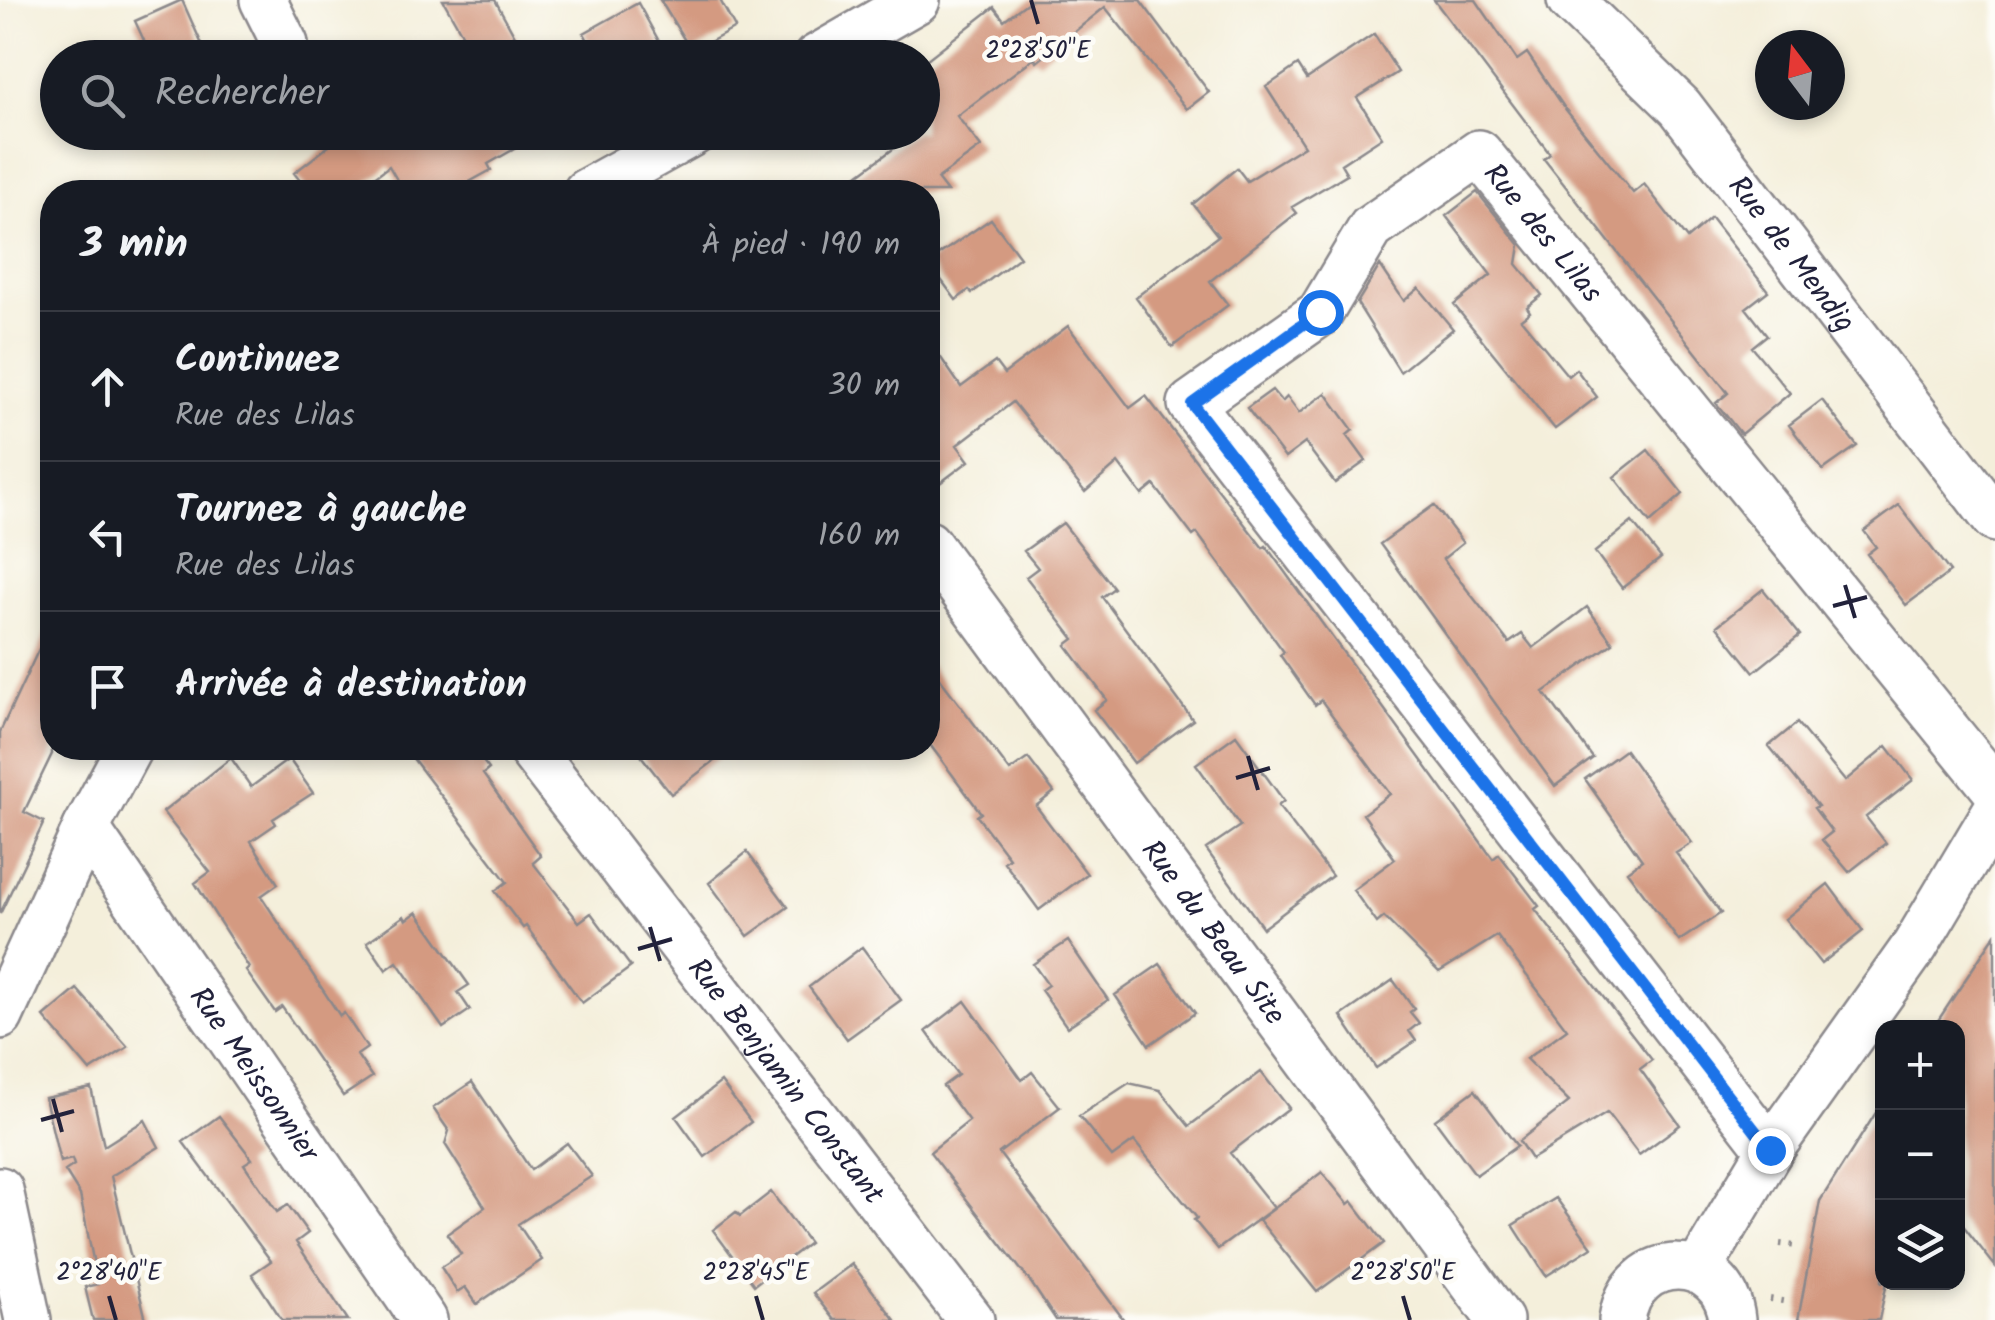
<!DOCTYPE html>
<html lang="fr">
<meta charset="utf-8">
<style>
body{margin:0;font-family:Kalam,sans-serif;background:#20242c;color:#f1f3f6}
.controls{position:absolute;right:30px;bottom:30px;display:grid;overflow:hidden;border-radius:20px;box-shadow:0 5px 15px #0003}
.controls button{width:90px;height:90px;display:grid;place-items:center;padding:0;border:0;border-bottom:2px solid #363941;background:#171b24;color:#f1f3f6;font:50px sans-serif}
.compass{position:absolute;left:1755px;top:30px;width:90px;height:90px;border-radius:50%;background:#171b24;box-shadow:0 5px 15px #0003;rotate:344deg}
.stop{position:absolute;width:30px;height:30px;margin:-22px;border:8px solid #1a73e8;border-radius:50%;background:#fff}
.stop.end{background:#1a73e8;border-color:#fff;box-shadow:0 2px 10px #0008}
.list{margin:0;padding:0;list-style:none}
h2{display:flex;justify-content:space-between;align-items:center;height:130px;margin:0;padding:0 40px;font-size:42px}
h2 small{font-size:32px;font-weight:400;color:#9ea1a6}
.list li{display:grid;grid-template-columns:65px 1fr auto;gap:30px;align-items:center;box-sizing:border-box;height:150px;padding:0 40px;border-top:2px solid #363941}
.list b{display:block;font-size:38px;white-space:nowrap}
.list p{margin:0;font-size:32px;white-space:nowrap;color:#9ea1a6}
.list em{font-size:32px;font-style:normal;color:#9ea1a6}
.icon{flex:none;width:55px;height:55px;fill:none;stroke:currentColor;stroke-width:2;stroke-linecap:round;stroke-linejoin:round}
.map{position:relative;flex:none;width:1995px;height:1320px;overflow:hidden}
.search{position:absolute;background:#171b24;box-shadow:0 5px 15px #0003;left:40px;top:40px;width:900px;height:110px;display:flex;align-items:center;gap:25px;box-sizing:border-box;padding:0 35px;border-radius:55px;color:#9ea1a6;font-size:38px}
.panel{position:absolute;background:#171b24;box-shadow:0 5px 15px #0003;left:40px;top:180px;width:900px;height:580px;border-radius:40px}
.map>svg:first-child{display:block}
.building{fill:#d49a81}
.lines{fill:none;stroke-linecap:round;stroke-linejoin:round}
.minor-casing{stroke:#8b888b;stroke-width:50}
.path{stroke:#8b888b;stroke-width:6;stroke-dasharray:2.5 8;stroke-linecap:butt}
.minor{stroke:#fff;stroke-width:45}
.route{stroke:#1a73e8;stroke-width:12}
.ticks{fill:none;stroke:#22223b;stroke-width:4}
.labels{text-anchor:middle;stroke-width:9;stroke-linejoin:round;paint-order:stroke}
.street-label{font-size:30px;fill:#22223b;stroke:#fdfcf7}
.ticks-label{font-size:25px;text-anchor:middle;fill:#22223b;stroke:#fdfcf7;stroke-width:9;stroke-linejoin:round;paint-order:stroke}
</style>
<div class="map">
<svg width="1995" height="1320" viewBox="0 0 1995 1320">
<rect width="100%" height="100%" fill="#fdfcf7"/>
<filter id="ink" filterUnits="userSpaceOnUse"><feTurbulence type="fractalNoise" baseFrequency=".01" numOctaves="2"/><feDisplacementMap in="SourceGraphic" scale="20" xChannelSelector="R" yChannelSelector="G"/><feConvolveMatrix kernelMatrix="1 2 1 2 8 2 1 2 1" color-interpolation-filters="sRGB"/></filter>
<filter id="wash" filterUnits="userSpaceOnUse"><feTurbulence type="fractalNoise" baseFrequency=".0048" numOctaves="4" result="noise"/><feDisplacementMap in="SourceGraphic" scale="40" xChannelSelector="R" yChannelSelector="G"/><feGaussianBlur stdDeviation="2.25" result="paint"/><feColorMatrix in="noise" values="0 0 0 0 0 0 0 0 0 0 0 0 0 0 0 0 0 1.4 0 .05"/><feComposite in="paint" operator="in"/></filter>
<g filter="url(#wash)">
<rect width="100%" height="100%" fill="#f4efdb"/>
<g id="blocks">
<path class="building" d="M182,0l26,58h-56l-17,-37z
M443,0h52l32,58h-51z
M660,0h60l15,28 -43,24z
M1031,0h109l69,92 -22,17 -82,-102 -68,55 -3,-4 -77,58 24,31 -44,32 10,13h-112l81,-60h6v-69l72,-56 10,13z
M1434,0h42l41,60 10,-7 39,57 67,83 11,-9 43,55 24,-21 57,73 -22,17 21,27 -15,12 38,46 -49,41 -25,-31 12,-10 -184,-234 6,-5z
M638,3l23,42 -23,13h-41l-13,-25z
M1374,34l24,38 -41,26 25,39 -41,27 6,10 -55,33 5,6 -87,68 18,24 -56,42 -36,-50 82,-61 -25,-32 44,-36 10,13 57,-35 -38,-59 32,-22 9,14z
M347,132h197l-56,32 3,6 -40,22h-47l-15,-26 -35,26h-45l-15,-19z
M1477,192l43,53 -3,19 25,31 -15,12 3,5 -9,7 47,57 8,-7 21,28 -42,32 -101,-124 37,-30 -45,-59z
M991,219l29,38 -48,36 -3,-3 -13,10 -28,-38z
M1380,265l24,36 15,-13 34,41 -53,43 -43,-69z
M1068,326l62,82 16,-12 117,152 3,-2 227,313 6,-5 40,52 -4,3 117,151 -12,9 40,56 -41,30 -32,-42 -76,46 -12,-18 50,-39 -43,-43 41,-30 -70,-93 -58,36 -55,-55 -7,6 -24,-33 42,-31 -32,-45 27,-20 -69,-94 -6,5 -35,-50 4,-3 -87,-119 -4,3 -39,-51 -12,10 -24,-32 -33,29 -72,-90 -56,43 12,16 -41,31v-153l33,48 34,-25 9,12z
M1272,390l10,12 5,-5 12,16 27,-20 27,37 -6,5 19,26 -31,22 -30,-40 -20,15 -38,-50z
M1822,400l35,46 -34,24 -34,-45z
M1648,450l35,44 -33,29 -36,-46z
M1434,505l29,38 -20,16 66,84 13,-9 11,14 54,-41 26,36 -69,49 49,66 -38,28 -175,-242z
M1899,505l51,67 -44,33 -39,-51 9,-7 -12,-16z
M1632,522l29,36 -39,30 -27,-36z
M1063,523l51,65 -12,9 91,123 -59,43 -40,-53 13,-10 -41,-55 8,-6 -48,-62 12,-9 -14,-17z
M1763,589l37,46 -46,37 -37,-46z
M52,621v133l-28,58 20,10 -44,92v-182z
M928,663l82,108 18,-13 26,34 -18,14 51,68 -48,36 -35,-48 5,-4 -32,-42 4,-3 -53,-71z
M1797,723l48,58 42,-35 26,34 -47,37 20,26 -37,29 -27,-32 10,-8 -18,-24 4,-2 -49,-60z
M1236,735l48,66 -6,5 54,70 -69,52 -57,-79 34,-23 -44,-62z
M405,748h68l16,21 -6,5 58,82 -8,7 46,59 12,-9 40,54 -49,36 -56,-77 -3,2 -28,-37 12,-9z
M635,748h96l-60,46z
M1625,750l67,93 -16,10 45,60 -42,28 -52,-70 15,-11 -57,-81z
M231,758l20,29 38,-28 24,34 -40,26 3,5 -25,17 27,43 -17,12 79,120 4,-3 23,35 -10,7 15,22 -29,19 -61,-89 -7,5 -29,-41 3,-3 -54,-85 15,-11 -47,-60z
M747,852l41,55 -40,29 -39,-53z
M1828,884l35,47 -42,33 -36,-45z
M417,912l52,73 -11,7 12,18 -27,18 -46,-66 -11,8 -19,-28 37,-26 2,4z
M1995,935v331l-37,-47v-191h-25z
M1068,941l40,59 -41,27 -26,-37 7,-5 -15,-21z
M862,947l39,53 -54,39 -38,-52z
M1160,964l35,49 -46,32 -34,-50z
M1393,980l21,29 -4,3 9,11 -10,8 7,10 -40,27 -35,-52z
M77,989l51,58 -38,24 -46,-54z
M965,1001l57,79 10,-8 28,35 -61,46 125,167h-68l-24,-36 -102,-132 39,-31 -26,-35 15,-11 -32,-44z
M1261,1072l28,36 -59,45 44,55 -56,41 -24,-29 3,-2 -63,-77 -22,16 -33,-41 50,-33 31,7 29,36z
M472,1082l59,88 36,-27 25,33 -74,48 24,36 -65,44 -12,-17 -8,5 -16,-25 20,-13 -14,-20 38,-27 -40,-63 4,-13 -16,-23z
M721,1082l30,40 -46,35 -29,-40z
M91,1088l13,58 41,-26 14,27 -48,29 35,144h-53l-8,-33 13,-3 -18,-89 -15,-24 9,-6 -2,-6 -12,3 -15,-64z
M1475,1090l42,56 -41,29 -41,-55z
M1882,1103v179h5l-8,38h-81l22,-119z
M219,1116l33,43 -8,5 33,48 11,-7 20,28 -12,9 52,78h-66l-30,-46 19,-13 -88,-119z
M1322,1172l26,32 4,-3 32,42 -67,49 -58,-72z
M771,1192l38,51 -55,42 -41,-55 23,-18 4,4z
M1556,1198l36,49 -46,29 -33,-51z
M852,1264l43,56h-61l-21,-27z"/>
</g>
</g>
<g filter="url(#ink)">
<use href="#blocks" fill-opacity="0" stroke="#8b888b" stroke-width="2.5"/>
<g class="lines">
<g class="minor-casing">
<g id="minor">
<path d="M263,0l22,44"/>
<path id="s1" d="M1570,0l110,107 315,412"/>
<path d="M816,58l101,-58"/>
<path d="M586,192l108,-60"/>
<path id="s2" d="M928,544l572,776"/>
<path id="s3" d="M530,748l441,572"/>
<path id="s4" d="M86,828l338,492"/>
<path d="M0,1016l86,-188 43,-80"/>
<path id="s5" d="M1770,1150l-579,-746 129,-91 51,-85 108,-75 516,636"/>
<path d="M0,1190l28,130"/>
<path d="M1698,1271l72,-121 145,-204 80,-134"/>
<path d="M1622,1320c9,-71 103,-70 110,0"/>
</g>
</g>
<path class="path" d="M1780,1244l16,2
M1770,1299l18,3"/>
<use href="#minor" class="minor"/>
</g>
</g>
<g class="lines" filter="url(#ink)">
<path class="route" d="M1320,312l-128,92 578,746"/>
</g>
<path class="ticks" d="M1031,0l7,24M1845,585l10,33M1833,606l34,-9M1248,756l10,34M1236,778l34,-10M650,927l10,34M638,949l34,-10M53,1099l9,33M41,1120l33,-9M109,1296l7,24M756,1296l7,24M1403,1296l7,24"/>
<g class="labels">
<g class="street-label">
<text dy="10" stroke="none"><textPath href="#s5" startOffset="1435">Rue des Lilas</textPath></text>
<text dy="10" stroke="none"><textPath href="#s1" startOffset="338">Rue de Mendig</textPath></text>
<text dy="10" stroke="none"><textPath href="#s2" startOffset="482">Rue du Beau Site</textPath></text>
<text dy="10" stroke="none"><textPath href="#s4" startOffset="298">Rue Meissonnier</textPath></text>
<text dy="10" stroke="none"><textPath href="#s3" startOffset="420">Rue Benjamin Constant</textPath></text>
</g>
</g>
<g class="ticks-label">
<text x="1038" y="58">2°28'50"E</text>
<text x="109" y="1280">2°28'40"E</text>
<text x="756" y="1280">2°28'45"E</text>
<text x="1403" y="1280">2°28'50"E</text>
</g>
</svg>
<div class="controls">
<button>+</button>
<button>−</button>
<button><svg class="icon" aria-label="layers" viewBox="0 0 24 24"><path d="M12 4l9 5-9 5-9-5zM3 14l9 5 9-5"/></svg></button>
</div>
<svg class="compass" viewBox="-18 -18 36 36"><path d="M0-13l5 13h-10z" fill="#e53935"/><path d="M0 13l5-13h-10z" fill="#9ea1a6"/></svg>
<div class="stop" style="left:1320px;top:312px"></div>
<div class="stop end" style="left:1770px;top:1150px"></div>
<div class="search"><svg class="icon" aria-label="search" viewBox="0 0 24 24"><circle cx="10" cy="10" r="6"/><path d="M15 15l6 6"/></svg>Rechercher</div>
<section class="panel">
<h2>3 min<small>À pied · 190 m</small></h2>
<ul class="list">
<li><svg class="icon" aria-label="ahead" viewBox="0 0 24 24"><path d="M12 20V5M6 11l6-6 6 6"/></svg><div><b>Continuez</b><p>Rue des Lilas</p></div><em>30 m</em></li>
<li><svg class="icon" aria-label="left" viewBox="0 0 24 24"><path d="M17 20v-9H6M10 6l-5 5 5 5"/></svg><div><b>Tournez à gauche</b><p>Rue des Lilas</p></div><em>160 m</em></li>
<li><svg class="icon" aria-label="arrive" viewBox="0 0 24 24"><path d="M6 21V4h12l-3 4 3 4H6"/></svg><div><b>Arrivée à destination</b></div></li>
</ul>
</section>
</div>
